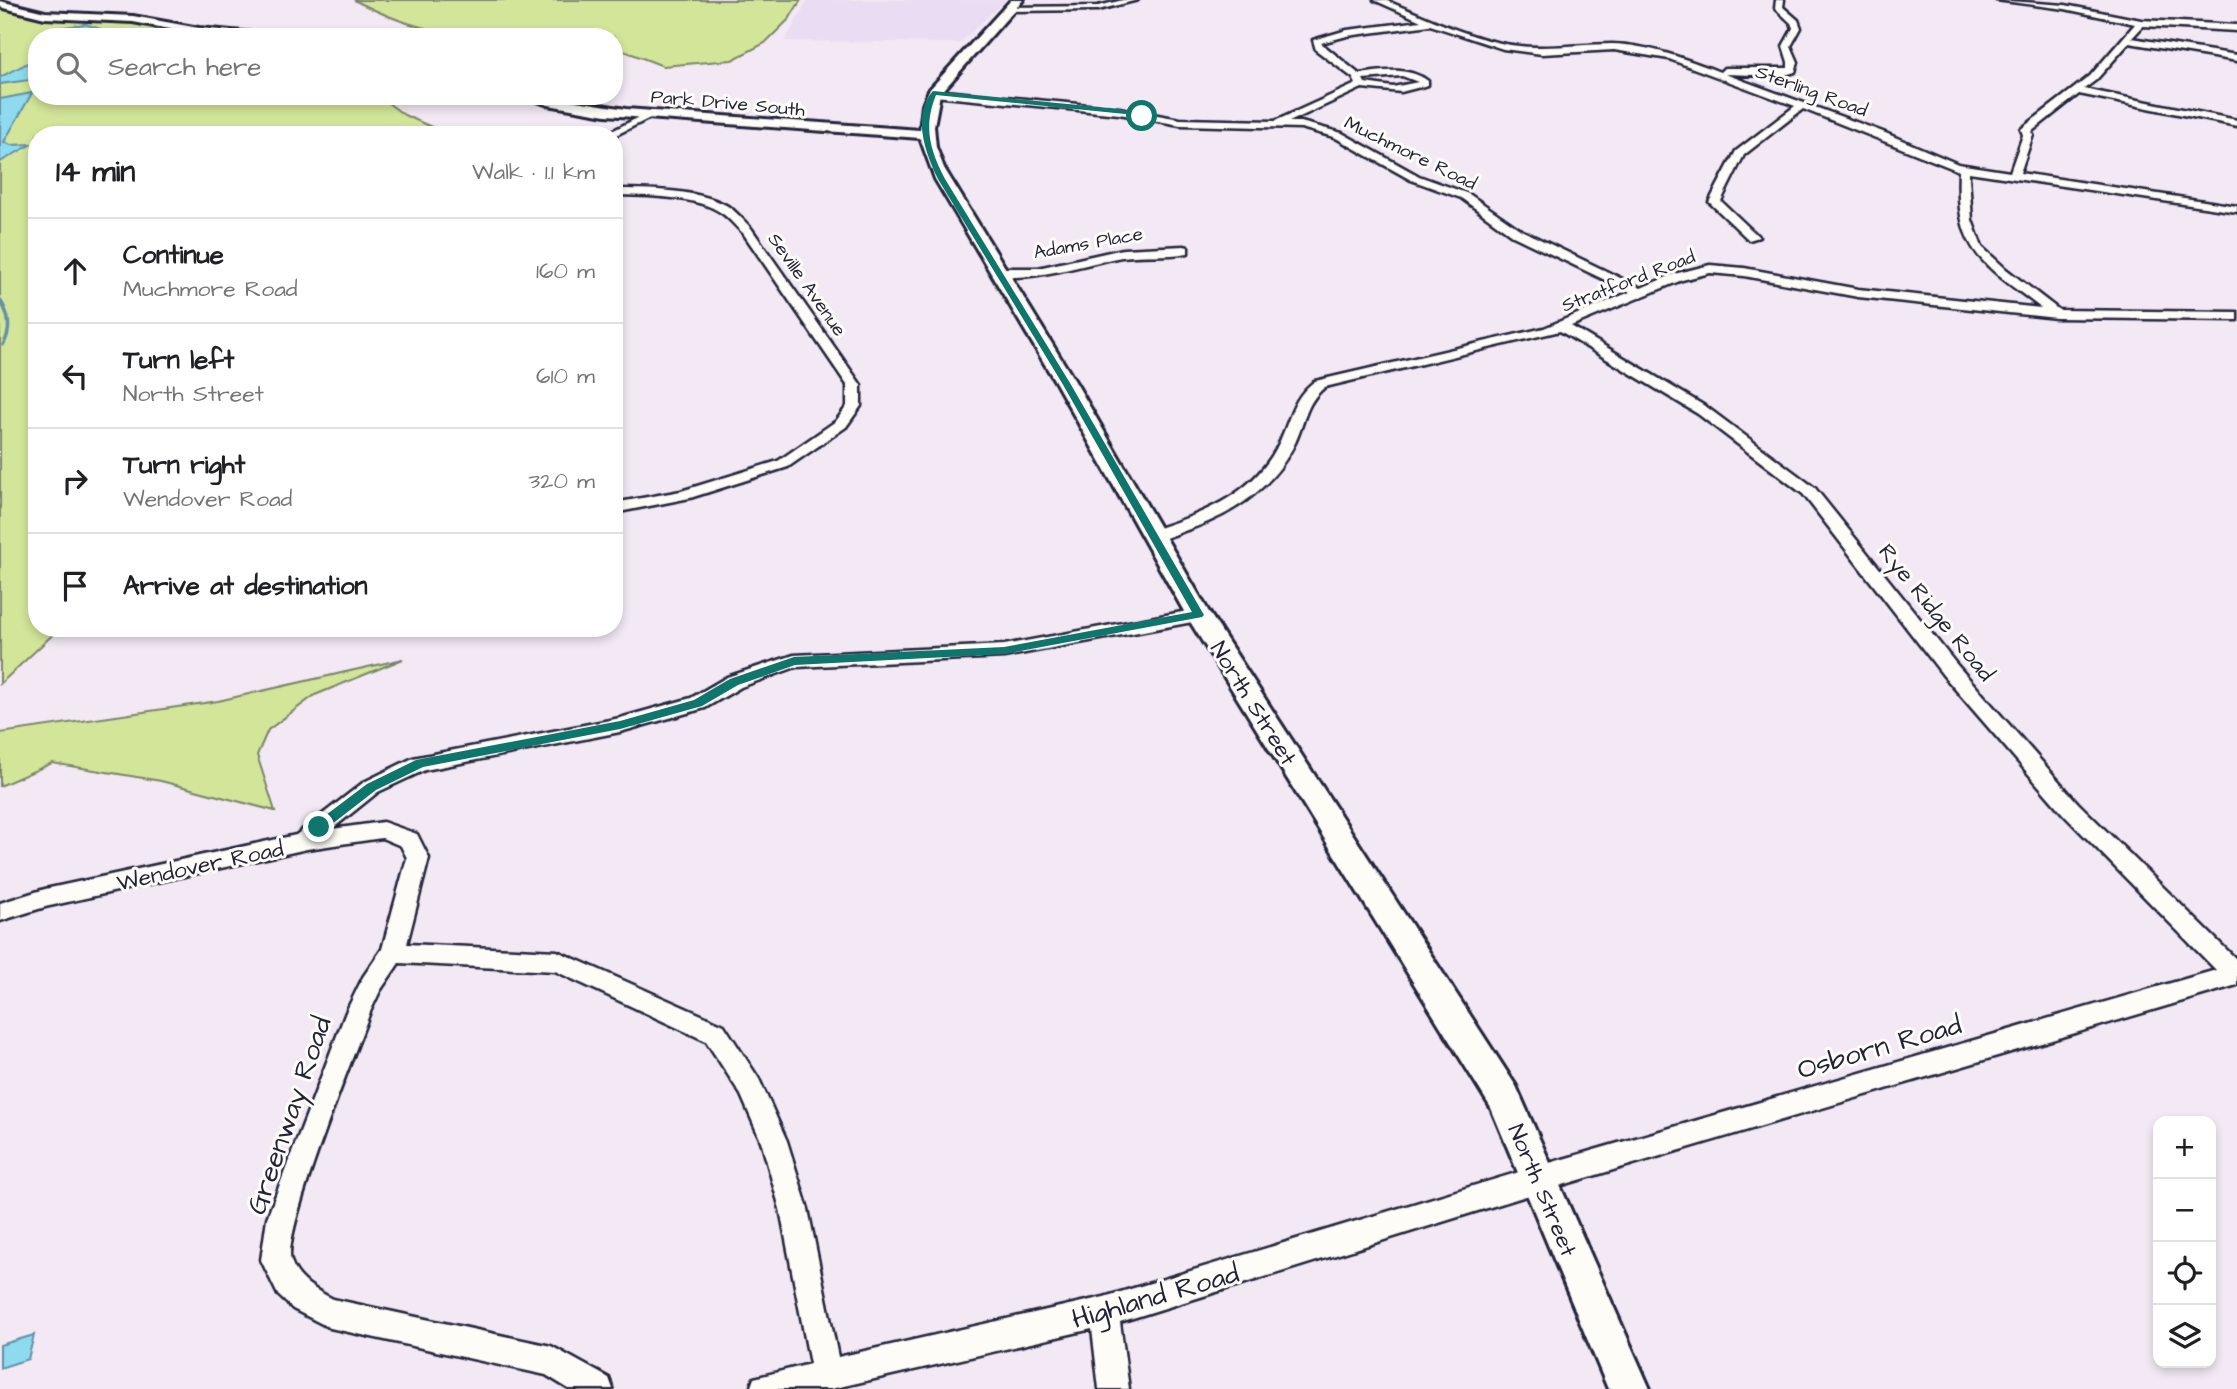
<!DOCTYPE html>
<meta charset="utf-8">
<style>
body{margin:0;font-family:"Architects Daughter",sans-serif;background:#f6f6f6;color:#202124}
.controls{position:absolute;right:21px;bottom:21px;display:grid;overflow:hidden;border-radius:14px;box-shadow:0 4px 10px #0003}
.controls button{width:63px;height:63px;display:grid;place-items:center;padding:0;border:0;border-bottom:2px solid #e0e0e0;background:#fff;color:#202124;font:35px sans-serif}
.stop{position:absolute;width:21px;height:21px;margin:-16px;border:5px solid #0f766e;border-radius:50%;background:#fff}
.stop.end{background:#0f766e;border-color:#fff;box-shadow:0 2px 7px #0008}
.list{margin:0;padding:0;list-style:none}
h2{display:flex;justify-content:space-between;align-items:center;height:91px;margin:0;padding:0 28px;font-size:30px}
h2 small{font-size:23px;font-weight:400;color:#757577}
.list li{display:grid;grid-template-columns:46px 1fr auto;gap:21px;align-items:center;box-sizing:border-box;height:105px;padding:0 28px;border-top:2px solid #e0e0e0}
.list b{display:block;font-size:26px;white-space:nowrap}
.list p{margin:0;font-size:23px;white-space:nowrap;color:#757577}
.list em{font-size:23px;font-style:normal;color:#757577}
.icon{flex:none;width:38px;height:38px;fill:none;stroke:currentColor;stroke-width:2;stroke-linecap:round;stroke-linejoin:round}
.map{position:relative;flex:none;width:2237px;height:1389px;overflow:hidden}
.search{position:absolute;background:#fff;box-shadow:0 4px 10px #0003;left:28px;top:28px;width:595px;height:77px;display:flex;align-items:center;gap:18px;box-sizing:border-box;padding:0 24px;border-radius:28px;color:#757577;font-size:26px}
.panel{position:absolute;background:#fff;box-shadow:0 4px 10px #0003;left:28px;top:126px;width:595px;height:511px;border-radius:28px}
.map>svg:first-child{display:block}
.built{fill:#eadcf2}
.green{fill:#d3e598;stroke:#7a846a;stroke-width:2}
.water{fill:#8edaee;stroke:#6390a6;stroke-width:2}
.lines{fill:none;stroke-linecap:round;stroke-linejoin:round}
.stream{stroke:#6390a6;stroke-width:3.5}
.street-casing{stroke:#22223b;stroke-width:5}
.secondary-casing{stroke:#22223b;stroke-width:6}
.street{fill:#fdfcf7;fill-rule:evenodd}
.secondary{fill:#fdfcf7;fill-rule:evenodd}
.route{fill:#0f766e}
.labels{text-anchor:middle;stroke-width:6;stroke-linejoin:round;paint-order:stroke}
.far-street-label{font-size:19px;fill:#22223b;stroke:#fdfcf7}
.street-label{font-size:23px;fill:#22223b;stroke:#fdfcf7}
.near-street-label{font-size:28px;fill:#22223b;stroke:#fdfcf7}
</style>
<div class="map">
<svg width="2237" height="1389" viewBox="0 0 2237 1389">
<rect width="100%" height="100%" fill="#f2e9f4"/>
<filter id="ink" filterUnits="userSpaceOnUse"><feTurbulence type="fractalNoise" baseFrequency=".0143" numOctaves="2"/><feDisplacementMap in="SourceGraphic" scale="14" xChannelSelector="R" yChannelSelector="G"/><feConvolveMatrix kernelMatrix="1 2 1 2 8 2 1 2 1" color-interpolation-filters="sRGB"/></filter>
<g filter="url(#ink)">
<path class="built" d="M808,0h197l-45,43 -175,-2z"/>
<path class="green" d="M354,0h447l-12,19 -24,24 -33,17 -69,6 -49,-19v-10c-55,0 -137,5 -189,-9 -25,-6 -48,-16 -71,-28z
M0,5l45,11 84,3 22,5 10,13h-124v59h342l25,19 46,20h-413v493h23l-60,56z
M403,659l-88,36 -47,35 -11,25 18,56 -114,-30 -109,-18 -52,23v-53l218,-32z"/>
<path class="water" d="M85,24l16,5 3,5 -12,3 -51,-1 4,-6z
M37,56v13l-6,2 6,3v5l-37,5v-7l32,-16z
M32,93l-28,49 7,3 21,-1 -32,18v-63z
M34,1335l-6,24 -28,9v-23z"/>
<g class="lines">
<path class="stream" d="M0,300c9,14 12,30 3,45"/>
<g class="street-casing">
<path id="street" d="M1123,0h15l-40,10 -89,1 -4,-2 4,-2 89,-1z
M1374,0h11c39,16 79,36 120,44 37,7 71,0 107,0 37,1 74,15 108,28l4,-4h64v-6l-5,-16 10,-18 -2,-5 -16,-15 1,-8h8l-1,7 15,13 3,8 -10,18 7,16 -3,10 -13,4 -57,-2 158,58 75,32 52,8 13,-37 -2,-6 69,-53 45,-52 -70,-15 -69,-9 69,5 76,15 96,5v6l-94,-5 -11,12 105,17v6l-108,-18 -33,37 -12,9 153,31v6l-158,-32 -48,38 2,3 -13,38 217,33v6l-268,-40v6l3,42 10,27 24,22 53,41 178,2v8l-181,-2 -198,-21 -114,-21 -34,-3 -28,7 -111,46 137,82 107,80 142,177 121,138 159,157v25l-698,207 -419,130 9,67h-30l-7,-60 -261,60h-81l4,-11 56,-14 -30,-155 -19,-68 -20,-46 -35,-54 -151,-70 -156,-8 -19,28 -10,21c-14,38 -89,223 -79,249 7,20 25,29 42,38l218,47 58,32 4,11h-44l-23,-14 -216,-47 -37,-19 -15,-14 -17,-35 6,-42 79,-206 17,-35 19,-28 25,-91 -6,-12 -19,-8 -75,11 -262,58 -45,14v-18l45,-14 251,-54 68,-53 49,-24 207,-40 71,-20 36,-21 67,-22 210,-10 194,-36 9,6 -9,6 -194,36 -208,10 -55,20 -36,21 -85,24 -195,38 -47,22 -46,37 51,-7 34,12 12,24 -22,86 150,7 167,74 35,54 28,62 21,68 30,148 266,-60 435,-131 677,-196 -152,-155 -121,-140 -140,-181 -105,-80 -138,-83 -235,56c-20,16 -20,35 -30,56 -21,43 -58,69 -102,85 -14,4 -33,15 -47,12l-2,-4 2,-4c54,-17 109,-36 134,-91 11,-24 13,-44 35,-60l229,-53 86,-36 -117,-56 -52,-38 -50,-18 -77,-43 -33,-9 -121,-3 -61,-11 -185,-18 -5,-3 5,-3 185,18 61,11 95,2 81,-37 -3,-6 -37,-28 -3,-10 34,-10 74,-9zM1430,25l73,24 39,5 72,-4 55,9 126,47 -59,45 -27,51 40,38 10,-3 -38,-36 23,-46 59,-46 156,62c-4,80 23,92 82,137l-183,-19 -114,-21 -34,-3 -36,9 -33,14 -120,-58 -52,-36 -50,-18 -77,-43 -41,-11h-12l73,-34 39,4 27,-7v-4c-20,-15 -45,-10 -69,-7l-38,-31 26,-7zM1402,76l16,6 -25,5 -28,-4 -2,-4z
M649,112l9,2 -44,22 -10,-1z
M614,189c32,0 92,0 118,20 7,6 13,13 19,19l110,157v21l-15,21 -58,40 -98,31 -76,15v-10l67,-12 97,-30 58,-40 11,-15v-21l-104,-152c-7,-6 -13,-14 -20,-19 -25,-19 -79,-18 -109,-19z
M1184,246l4,1v6c-21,4 -44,1 -66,4 -27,4 -109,31 -129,15l6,-4h39l85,-19z"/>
</g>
<g class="secondary-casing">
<path id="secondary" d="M1011,0h12l-83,94 -6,32 2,21 8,21 132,215 134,231 306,472 134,303h-42l-117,-281 -305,-493 -130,-232 -121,-204 -15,-41 -314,-23 -58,-10 -24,-9h21l81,13 294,21 3,-25 6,-15z
M0,1l45,11 88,4 66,12 55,5 6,4h-48l-79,-15 -88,-4 -45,-11z"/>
</g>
<use href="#street" class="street"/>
<use href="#secondary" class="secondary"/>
</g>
</g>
<path class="route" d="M933,91l186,18 26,7 -209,-21c-13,32 -6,55 9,84l125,204 134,232 -2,2 -198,37 -209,11 -57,20 -36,21 -82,23 -197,38 -47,23 -53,41h-9v-7l53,-40 49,-24 204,-39 74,-21 36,-21 64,-22 210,-10 188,-35 -130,-229 -124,-204c-12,-25 -27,-63 -5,-88z"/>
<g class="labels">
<g class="far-street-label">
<text transform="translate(1812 90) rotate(20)" y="7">Sterling Road</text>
<text transform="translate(728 102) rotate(5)" y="7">Park Drive South</text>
<text transform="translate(1411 152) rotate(26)" y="7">Muchmore Road</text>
<text transform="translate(1088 242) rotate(-10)" y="7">Adams Place</text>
<text transform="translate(1628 280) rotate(-21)" y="7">Stratford Road</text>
<text transform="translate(808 284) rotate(55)" y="7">Seville Avenue</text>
</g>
<g class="street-label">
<text transform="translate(1937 612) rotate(51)" y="8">Rye Ridge Road</text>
<text transform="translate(1254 703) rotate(58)" y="8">North Street</text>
<text transform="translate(200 865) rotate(-12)" y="8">Wendover Road</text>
<text transform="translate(1543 1190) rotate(67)" y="8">North Street</text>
</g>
<g class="near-street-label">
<text transform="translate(1879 1046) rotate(-16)" y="10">Osborn Road</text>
<text transform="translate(288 1115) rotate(-71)" y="10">Greenway Road</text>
<text transform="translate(1155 1295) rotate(-16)" y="10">Highland Road</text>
</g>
</g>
</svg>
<div class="controls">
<button>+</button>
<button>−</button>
<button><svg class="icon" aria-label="locate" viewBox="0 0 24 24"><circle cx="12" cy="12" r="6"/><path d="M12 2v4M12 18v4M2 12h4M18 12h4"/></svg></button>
<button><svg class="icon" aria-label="layers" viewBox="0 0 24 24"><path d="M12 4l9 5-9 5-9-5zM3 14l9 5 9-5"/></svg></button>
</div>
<div class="stop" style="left:1142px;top:116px"></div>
<div class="stop end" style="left:319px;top:827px"></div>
<div class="search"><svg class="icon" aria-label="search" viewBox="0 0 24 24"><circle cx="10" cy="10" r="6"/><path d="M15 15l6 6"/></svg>Search here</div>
<section class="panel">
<h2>14 min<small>Walk · 1.1 km</small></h2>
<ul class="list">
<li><svg class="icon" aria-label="ahead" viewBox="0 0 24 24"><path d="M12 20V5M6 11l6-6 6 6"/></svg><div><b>Continue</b><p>Muchmore Road</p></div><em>160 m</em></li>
<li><svg class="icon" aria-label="left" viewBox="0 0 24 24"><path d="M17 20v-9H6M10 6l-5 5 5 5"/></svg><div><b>Turn left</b><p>North Street</p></div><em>610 m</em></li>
<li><svg class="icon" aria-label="right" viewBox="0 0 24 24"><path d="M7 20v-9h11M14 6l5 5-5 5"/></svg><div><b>Turn right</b><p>Wendover Road</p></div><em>320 m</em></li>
<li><svg class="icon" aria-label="arrive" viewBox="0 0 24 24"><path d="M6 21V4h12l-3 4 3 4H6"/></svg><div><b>Arrive at destination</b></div></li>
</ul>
</section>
</div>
